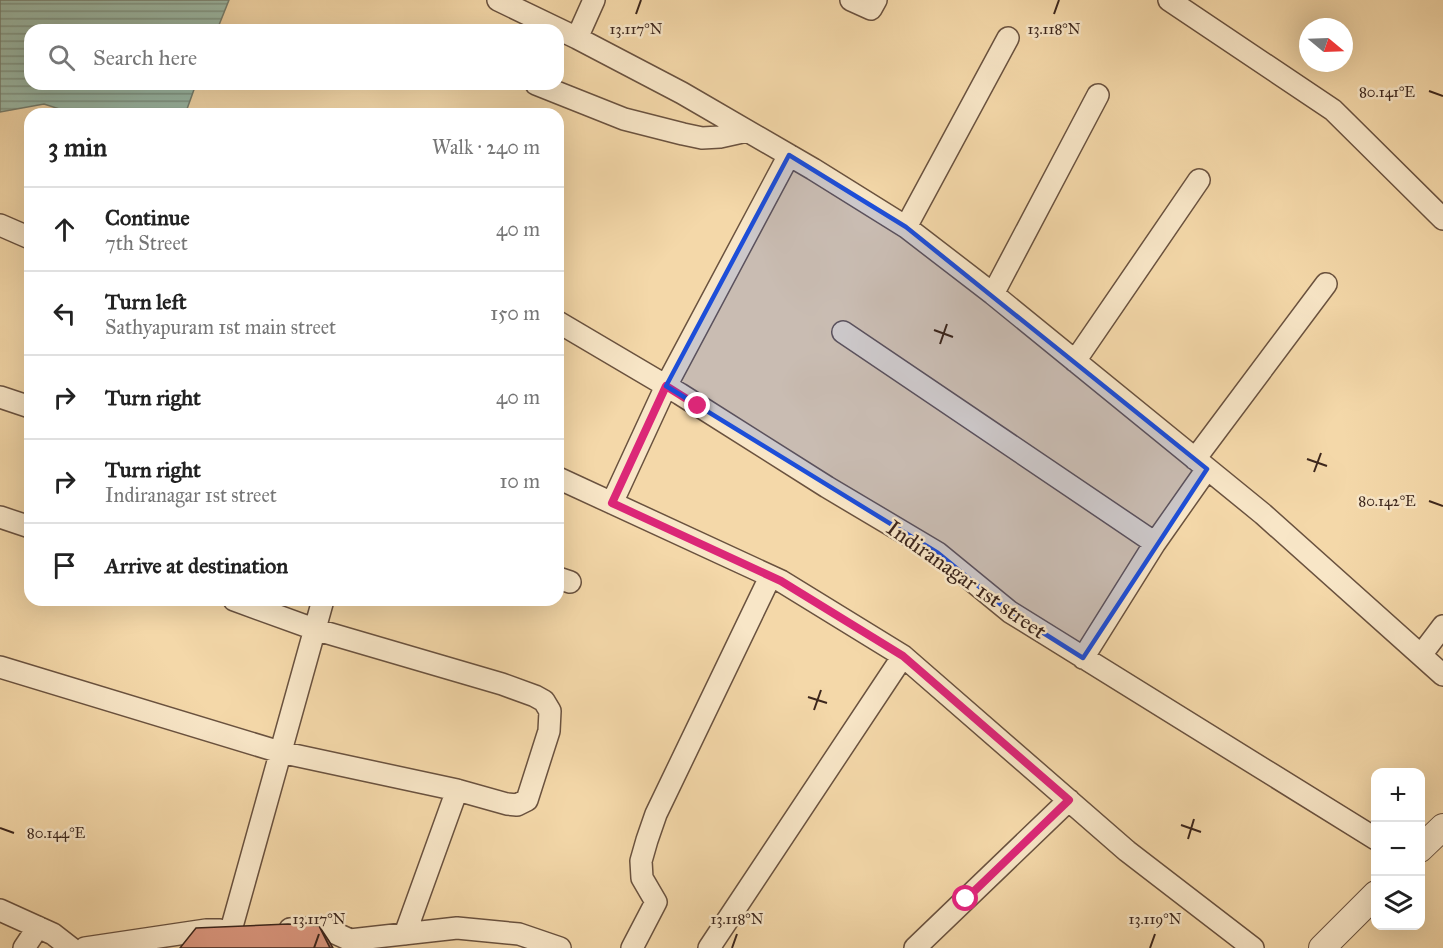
<!DOCTYPE html>
<meta charset="utf-8">
<style>
body{margin:0;font-family:"IM FELL Great Primer",serif;background:#f2f2f2;color:#222}
.controls{position:absolute;right:18px;bottom:18px;display:grid;overflow:hidden;border-radius:12px;box-shadow:0 6px 24px #0002}
.controls button{width:54px;height:54px;display:grid;place-items:center;padding:0;border:0;border-bottom:2px solid #e0e0e0;background:#fff;color:#222;font:30px sans-serif}
.compass{position:absolute;left:1299px;top:18px;width:54px;height:54px;border-radius:50%;background:#fff;box-shadow:0 6px 24px #0002;rotate:109deg}
.stop{position:absolute;width:18px;height:18px;margin:-14px;border:4px solid #db2777;border-radius:50%;background:#fff}
.stop.end{background:#db2777;border-color:#fff;box-shadow:0 2px 6px #0008}
.list{margin:0;padding:0;list-style:none}
h2{display:flex;justify-content:space-between;align-items:center;height:78px;margin:0;padding:0 24px;font-size:26px}
h2 small{font-size:20px;font-weight:400;color:#767676}
.list li{display:grid;grid-template-columns:39px 1fr auto;gap:18px;align-items:center;box-sizing:border-box;height:84px;padding:0 24px;border-top:2px solid #e0e0e0}
.list b{display:block;font-size:22px;white-space:nowrap}
.list p{margin:0;font-size:20px;white-space:nowrap;color:#767676}
.list em{font-size:20px;font-style:normal;color:#767676}
.icon{flex:none;width:33px;height:33px;fill:none;stroke:currentColor;stroke-width:2;stroke-linecap:round;stroke-linejoin:round}
.map{position:relative;flex:none;width:1443px;height:948px;overflow:hidden}
.search{position:absolute;background:#fff;box-shadow:0 6px 24px #0002;left:24px;top:24px;width:540px;height:66px;display:flex;align-items:center;gap:15px;box-sizing:border-box;padding:0 21px;border-radius:18px;color:#767676;font-size:22px}
.panel{position:absolute;background:#fff;box-shadow:0 6px 24px #0002;left:24px;top:108px;width:540px;height:498px;border-radius:18px}
.map>svg:first-child{display:block}
.water{fill:url(#water-rules);stroke:#767f6f;stroke-width:1.5}
.lines{fill:none;stroke-linecap:round;stroke-linejoin:round}
.minor-casing{stroke:#6a523f;stroke-width:24}
.tertiary-casing{stroke:#6a523f;stroke-width:28}
.minor{stroke:#f8e6c7;stroke-width:21}
.tertiary{stroke:#f8e6c7;stroke-width:26}
.shaded-wall{fill:#996a59;stroke:#3c261c;stroke-width:1.5}
.building{fill:#db977f;stroke:#3c261c;stroke-width:1.5}
.route{stroke:#db2777;stroke-width:8}
.marked{fill:#1d4ed8;fill-opacity:0.2;stroke:#1d4ed8;stroke-width:4.5;stroke-linejoin:round}
.ticks{fill:none;stroke:#3c261c;stroke-width:2}
.labels{text-anchor:middle;stroke-width:5;stroke-linejoin:round;paint-order:stroke}
.street-label{font-size:22px;fill:#3c261c;stroke:#f8e6c7}
.ticks-label{font-size:15px;text-anchor:middle;fill:#3c261c;stroke:#f8e6c7;stroke-width:5;stroke-linejoin:round;paint-order:stroke}
</style>
<div class="map">
<svg width="1443" height="948" viewBox="0 0 1443 948">
<defs>
<pattern id="water-rules" width="6" height="5" patternUnits="userSpaceOnUse" patternTransform="scale(1.5)"><rect width="6" height="5" fill="#9cbaa7"/><path d="M0 2.5h6" fill="none" stroke="#809787"/></pattern>
</defs>
<rect width="100%" height="100%" fill="#f4d8a9"/>
<filter id="stains"><feTurbulence type="fractalNoise" baseFrequency=".00333" numOctaves="4"/><feColorMatrix values="0 0 0 0 .2 0 0 0 0 .09 0 0 0 0 .02 0 0 0 .5 -.17"/></filter>
<radialGradient id="worn" r=".72"><stop offset=".6" stop-color="#630" stop-opacity="0"/><stop offset="1" stop-color="#630" stop-opacity=".3"/></radialGradient>
<path class="water" d="M0,0h229l-12,30h-187v54h166l-9,25 -6,5h-106l-31,-10 -44,8z"/>
<g class="lines">
<g class="minor-casing">
<path id="minor" d="M498,0l79,38 105,55 131,76 93,58 87,67 270,220 180,161
M851,0l20,9 5,-9
M1169,0l164,110 110,109
M577,38l17,-38
M536,84l88,35 59,15 19,4 18,-1 27,-6
M0,225l30,13
M906,227l102,-189
M993,294l105,-199
M558,322l122,72 147,93 111,66 72,59 366,227
M843,332l312,211 -72,115
M1075,361l124,-181
M0,397l30,10
M1195,459l131,-175
M558,478l223,103 122,75 224,195 126,97
M612,503l54,-117 123,-231
M0,517l30,10
M1155,543l52,-74
M558,578l12,4
M1421,655l22,-29
M0,667l280,85 177,38 50,14 10,1 10,-5 22,-69 1,-20 -6,-10 -9,-5 -33,-12 -188,-55 -80,-29
M0,910l53,24 18,14
M290,929l32,-2 28,13 3,8
M231,930l92,-330
M405,934l52,-144
M350,940l107,-12 62,6 41,14
M24,948l14,-21
M85,948l121,-18h14
M632,948l24,-46 -14,-24 -1,-17 6,-21 9,-26 114,-237
M709,948l194,-292
M915,948l154,-148"/>
</g>
<g class="tertiary-casing">
<path id="tertiary" d="M1420,849l23,-22
M1322,948l54,-54"/>
</g>
<use href="#minor" class="minor"/>
<use href="#tertiary" class="tertiary"/>
</g>
<path class="shaded-wall" d="M319,926l10,15 4,7h-3z"/>
<path class="building" d="M288,924l31,2 11,22h-150l16,-20z"/>
<g class="lines">
<path class="route" d="M698,406l-32,-20 -54,117 169,78 122,75 166,144 -103,99"/>
</g>
<path class="marked" d="M789,155l117,72 301,242 -124,189 -73,-46 -72,-59 -272,-167z"/>
<path class="ticks" d="M636,14l5,-14M1054,14l5,-14M1429,91l14,5M934,330l19,7M940,344l7,-20M1307,459l20,7M1314,472l7,-19M1429,501l14,5M808,697l19,6M814,710l7,-20M1181,825l20,7M0,828l14,5M1188,839l6,-20M314,948l5,-14M732,948l5,-14M1150,948l5,-14"/>
<g class="labels">
<g class="street-label">
<text transform="translate(967 579) rotate(35)" y="8">Indiranagar 1st street</text>
</g>
</g>
<g class="ticks-label">
<text x="636" y="34">13.117°N</text>
<text x="1054" y="34">13.118°N</text>
<text x="1387" y="97">80.141°E</text>
<text x="1387" y="506">80.142°E</text>
<text x="56" y="838">80.144°E</text>
<text x="319" y="924">13.117°N</text>
<text x="737" y="924">13.118°N</text>
<text x="1155" y="924">13.119°N</text>
</g>
<rect width="100%" height="100%" filter="url(#stains)"/>
<rect width="100%" height="100%" fill="url(#worn)"/>
</svg>
<div class="controls">
<button>+</button>
<button>−</button>
<button><svg class="icon" aria-label="layers" viewBox="0 0 24 24"><path d="M12 4l9 5-9 5-9-5zM3 14l9 5 9-5"/></svg></button>
</div>
<svg class="compass" viewBox="-18 -18 36 36"><path d="M0-13l5 13h-10z" fill="#e53935"/><path d="M0 13l5-13h-10z" fill="#767676"/></svg>
<div class="stop" style="left:966px;top:899px"></div>
<div class="stop end" style="left:698px;top:406px"></div>
<div class="search"><svg class="icon" aria-label="search" viewBox="0 0 24 24"><circle cx="10" cy="10" r="6"/><path d="M15 15l6 6"/></svg>Search here</div>
<section class="panel">
<h2>3 min<small>Walk · 240 m</small></h2>
<ul class="list">
<li><svg class="icon" aria-label="ahead" viewBox="0 0 24 24"><path d="M12 20V5M6 11l6-6 6 6"/></svg><div><b>Continue</b><p>7th Street</p></div><em>40 m</em></li>
<li><svg class="icon" aria-label="left" viewBox="0 0 24 24"><path d="M17 20v-9H6M10 6l-5 5 5 5"/></svg><div><b>Turn left</b><p>Sathyapuram 1st main street</p></div><em>150 m</em></li>
<li><svg class="icon" aria-label="right" viewBox="0 0 24 24"><path d="M7 20v-9h11M14 6l5 5-5 5"/></svg><div><b>Turn right</b></div><em>40 m</em></li>
<li><svg class="icon" aria-label="right" viewBox="0 0 24 24"><path d="M7 20v-9h11M14 6l5 5-5 5"/></svg><div><b>Turn right</b><p>Indiranagar 1st street</p></div><em>10 m</em></li>
<li><svg class="icon" aria-label="arrive" viewBox="0 0 24 24"><path d="M6 21V4h12l-3 4 3 4H6"/></svg><div><b>Arrive at destination</b></div></li>
</ul>
</section>
</div>
